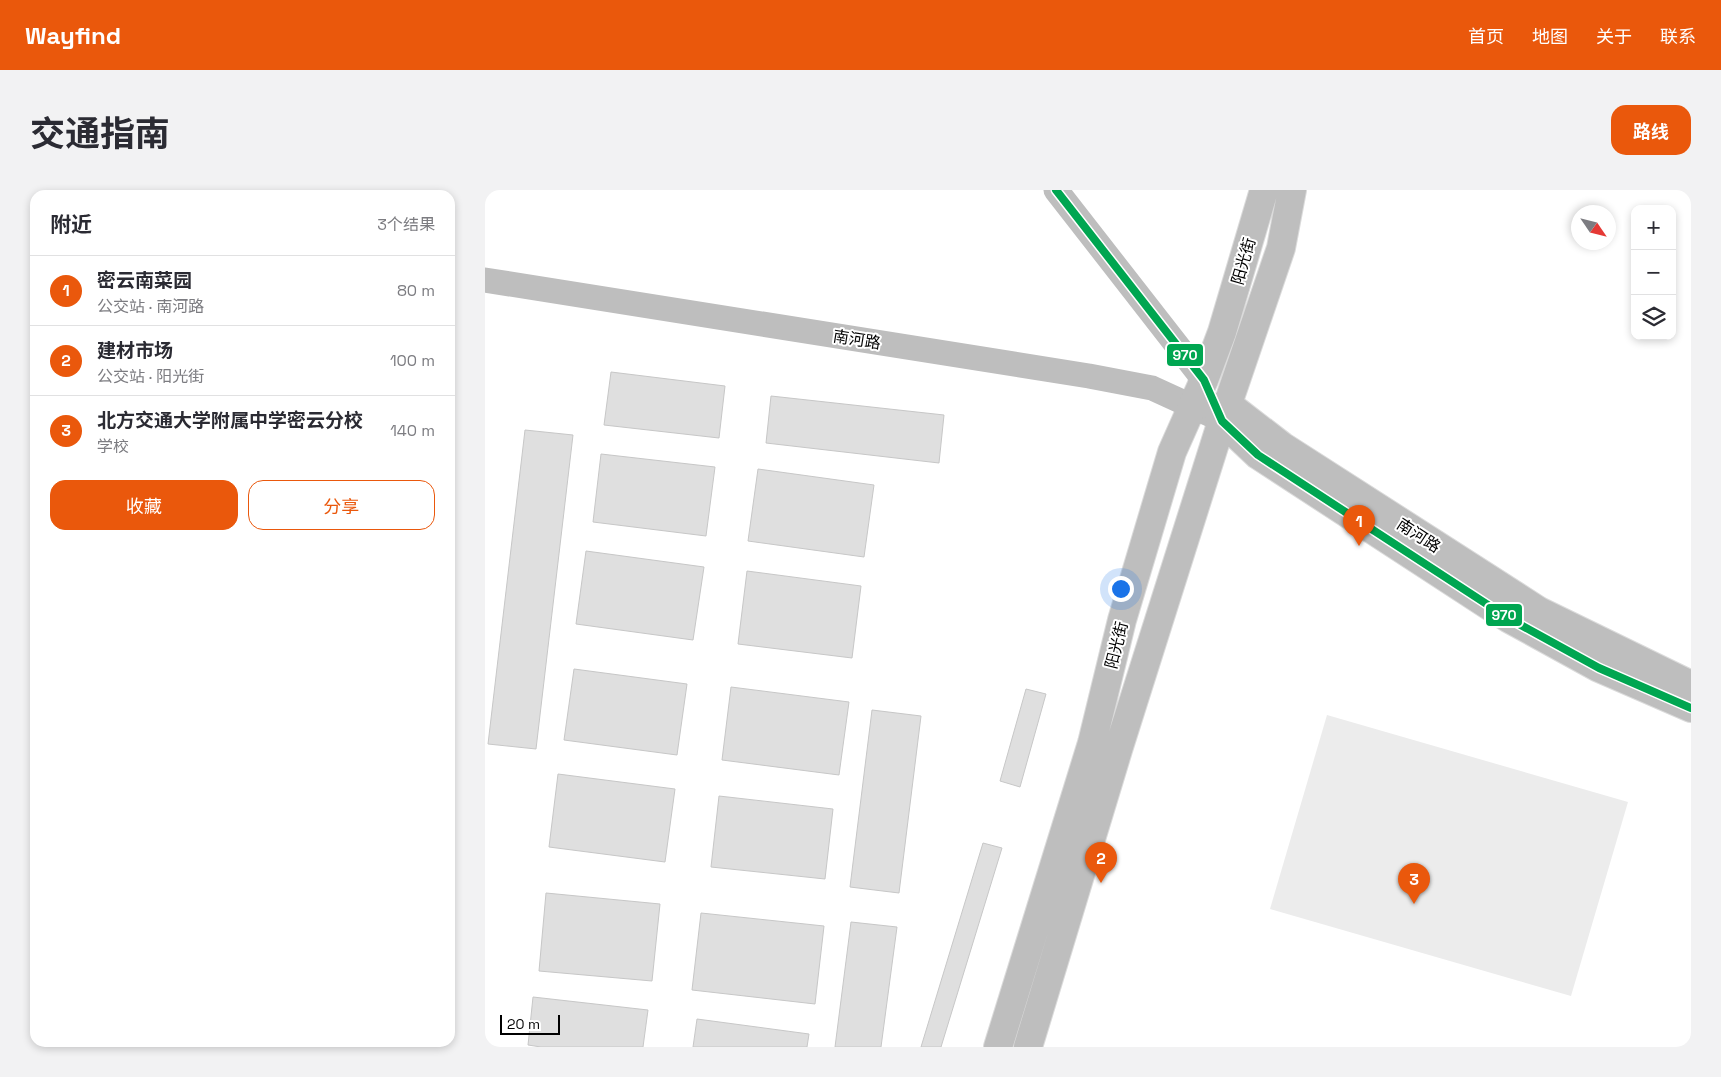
<!DOCTYPE html>
<html lang="zh">
<meta charset="utf-8">
<style>
body{margin:0;font-family:"Space Grotesk","Noto Sans SC",sans-serif;background:#f2f2f3;color:#2b2b33}
.controls{position:absolute;right:15px;top:15px;display:grid;overflow:hidden;border-radius:10px;box-shadow:0 2px 8px #0003}
.controls button{width:45px;height:45px;display:grid;place-items:center;padding:0;border:0;border-bottom:1px solid #e1e1e2;background:#fff;color:#2b2b33;font:25px sans-serif}
.compass{position:absolute;left:1086px;top:15px;width:45px;height:45px;border-radius:50%;background:#fff;box-shadow:0 2px 8px #0003;rotate:125deg}
.scale{position:absolute;left:15px;bottom:12px;width:60px;box-sizing:border-box;padding-left:5px;border:2px solid #000;border-top:0;font-size:14px;line-height:18px;white-space:nowrap;color:#000;-webkit-text-stroke:4px #fff;paint-order:stroke}
.you{position:absolute;left:635px;top:398px;width:18px;height:18px;margin:-12px;border:4px solid #fff;border-radius:50%;background:#1a73e8;box-shadow:0 0 0 8px #1a73e833}
.badge{display:grid;place-items:center;width:32px;height:32px;border-radius:50%;background:#ea580c;color:#fff;font-size:16px;font-weight:700}
.pin{position:absolute;translate:-50% -41px;filter:drop-shadow(0 1px 2px #0008)}
.pin::after{content:'';position:absolute;top:26px;width:18px;height:15px;background:inherit;clip-path:polygon(0 0,100% 0,50% 100%)}
.list{margin:0;padding:0;list-style:none}
h2{display:flex;justify-content:space-between;align-items:center;height:65px;margin:0;padding:0 20px;font-size:21px}
h2 small{font-size:16px;font-weight:400;color:#7c7c81}
.list li{display:grid;grid-template-columns:32px 1fr auto;gap:15px;align-items:center;box-sizing:border-box;height:70px;padding:0 20px;border-top:1px solid #e1e1e2}
.list b{display:block;font-size:19px;white-space:nowrap}
.list p{margin:0;font-size:16px;white-space:nowrap;color:#7c7c81}
.list em{font-size:16px;font-style:normal;color:#7c7c81}
.actions{display:flex;gap:10px;padding:15px 20px}
.actions a{flex:1;padding:11px 0;border:1px solid #ea580c;border-radius:15px;text-align:center;font-size:18px;color:#ea580c}
.actions .main{background:#ea580c;color:#fff}
.icon{flex:none;width:28px;height:28px;fill:none;stroke:currentColor;stroke-width:2;stroke-linecap:round;stroke-linejoin:round}
.map{position:relative;flex:none;width:1206px;height:857px;overflow:hidden;border-radius:15px}
header{display:flex;align-items:center;gap:30px;box-sizing:border-box;height:70px;padding:0 25px;background:#ea580c;color:#fff}
header strong{font-size:24px}
nav{display:flex;gap:28px;margin-inline-start:auto;font-size:18px}
.intro{display:flex;align-items:center;justify-content:space-between;box-sizing:border-box;height:120px;padding:0 30px}
h1{margin:0;font-size:35px}
.button{padding:12px 22px;border-radius:15px;background:#ea580c;color:#fff;font-size:18px;font-weight:700}
main{display:flex;gap:30px;padding:0 30px}
aside{flex:1;background:#fff;border-radius:15px;box-shadow:0 2px 8px #0003}
.map>svg:first-child{display:block}
.green{fill:#ececec}
.building{fill:#dfdfdf;stroke:#c7c7c7}
.lines{fill:none;stroke-linecap:round;stroke-linejoin:round}
.major-casing{stroke:#dbdbdb;stroke-width:30}
.minor{stroke:#bebebe;stroke-width:25}
.major{stroke:#bebebe;stroke-width:28}
.bus-1-casing{stroke:#fff;stroke-width:11}
.bus-1{stroke:#00a651;stroke-width:8}
.labels{text-anchor:middle;stroke-width:4;stroke-linejoin:round;paint-order:stroke}
.street-label{font-size:16px;fill:#000;stroke:#fff}
.line-badge{stroke:#fff;stroke-width:2}
.badge-label{font-size:14px;text-anchor:middle;font-weight:bold;fill:#fff}
</style>
<header>
<strong>Wayfind</strong>
<nav><a>首页</a><a>地图</a><a>关于</a><a>联系</a></nav>
</header>
<div class="intro"><h1>交通指南</h1><a class="button">路线</a></div>
<main>
<aside>
<h2>附近<small>3个结果</small></h2>
<ul class="list">
<li><span class="badge">1</span><div><b>密云南菜园</b><p>公交站 · 南河路</p></div><em>80 m</em></li>
<li><span class="badge">2</span><div><b>建材市场</b><p>公交站 · 阳光街</p></div><em>100 m</em></li>
<li><span class="badge">3</span><div><b>北方交通大学附属中学密云分校</b><p>学校</p></div><em>140 m</em></li>
</ul>
<div class="actions"><a class="main">收藏</a><a>分享</a></div>
</aside>
<div class="map">
<svg width="1206" height="857" viewBox="0 0 1206 857">
<rect width="100%" height="100%" fill="#fff"/>
<path class="green" d="M842,525l301,87 -57,194 -301,-87z"/>
<path class="building" d="M126,182l114,14 -6,52 -115,-13z
M286,206l173,19 -5,48 -173,-20z
M40,240l48,5 -37,314 -48,-5z
M116,264l114,13 -9,69 -113,-14z
M273,279l116,16 -10,72 -116,-16z
M101,361l118,16 -11,73 -117,-16z
M262,381l114,15 -9,72 -114,-14z
M89,479l113,15 -10,71 -113,-15z
M246,497l118,15 -10,73 -117,-15z
M541,499l20,5 -26,93 -20,-6z
M387,520l49,6 -22,177 -49,-6z
M73,584l117,15 -10,73 -116,-15z
M234,606l114,13 -8,70 -114,-12z
M498,653l19,5 -61,199h-20z
M61,703l114,11 -8,77 -113,-10z
M216,723l123,13 -9,78 -123,-14z
M366,732l46,5 -16,120h-46z
M48,807l115,13 -5,37h-102l-13,-2z
M212,829l112,15 -2,13h-114z"/>
<g class="lines">
<g class="major-casing">
<path id="major" d="M745,216l52,40 257,165 152,74
M731,217l6,14 36,34 250,163 91,50 92,40
M513,857l94,-304 30,-123 50,-168 32,-72 18,-48 42,-142
M543,857l90,-297 104,-329 59,-173 11,-58"/>
</g>
<path class="minor" d="M571,0l148,190
M0,90l604,96 63,12 59,27"/>
<use href="#major" class="major"/>
<g class="bus-1-casing">
<path id="bus-1" d="M571,0l148,190 18,41 36,34 250,163 91,50 92,40"/>
</g>
<use href="#bus-1" class="bus-1"/>
</g>
<g class="labels">
<g class="street-label">
<text transform="translate(758 71) rotate(-74)" y="6">阳光街</text>
<text transform="translate(372 149) rotate(9)" y="6">南河路</text>
<text transform="translate(934 345) rotate(33)" y="6">南河路</text>
<text transform="translate(631 455) rotate(-76)" y="6">阳光街</text>
</g>
</g>
<g class="line-badge">
<rect x="681" y="153" width="38" height="24" rx="5" fill="#00a651"/>
<rect x="1000" y="413" width="38" height="24" rx="5" fill="#00a651"/>
</g>
<g class="badge-label">
<text x="700" y="170">970</text>
<text x="1019" y="430">970</text>
</g>
</svg>
<div class="controls">
<button>+</button>
<button>−</button>
<button><svg class="icon" aria-label="layers" viewBox="0 0 24 24"><path d="M12 4l9 5-9 5-9-5zM3 14l9 5 9-5"/></svg></button>
</div>
<svg class="compass" viewBox="-18 -18 36 36"><path d="M0-13l5 13h-10z" fill="#e53935"/><path d="M0 13l5-13h-10z" fill="#7c7c81"/></svg>
<div class="scale">20 m</div>
<div class="you"></div>
<div class="pin badge" style="left:874px;top:356px">1</div>
<div class="pin badge" style="left:616px;top:693px">2</div>
<div class="pin badge" style="left:929px;top:714px">3</div>
</div>
</main>
